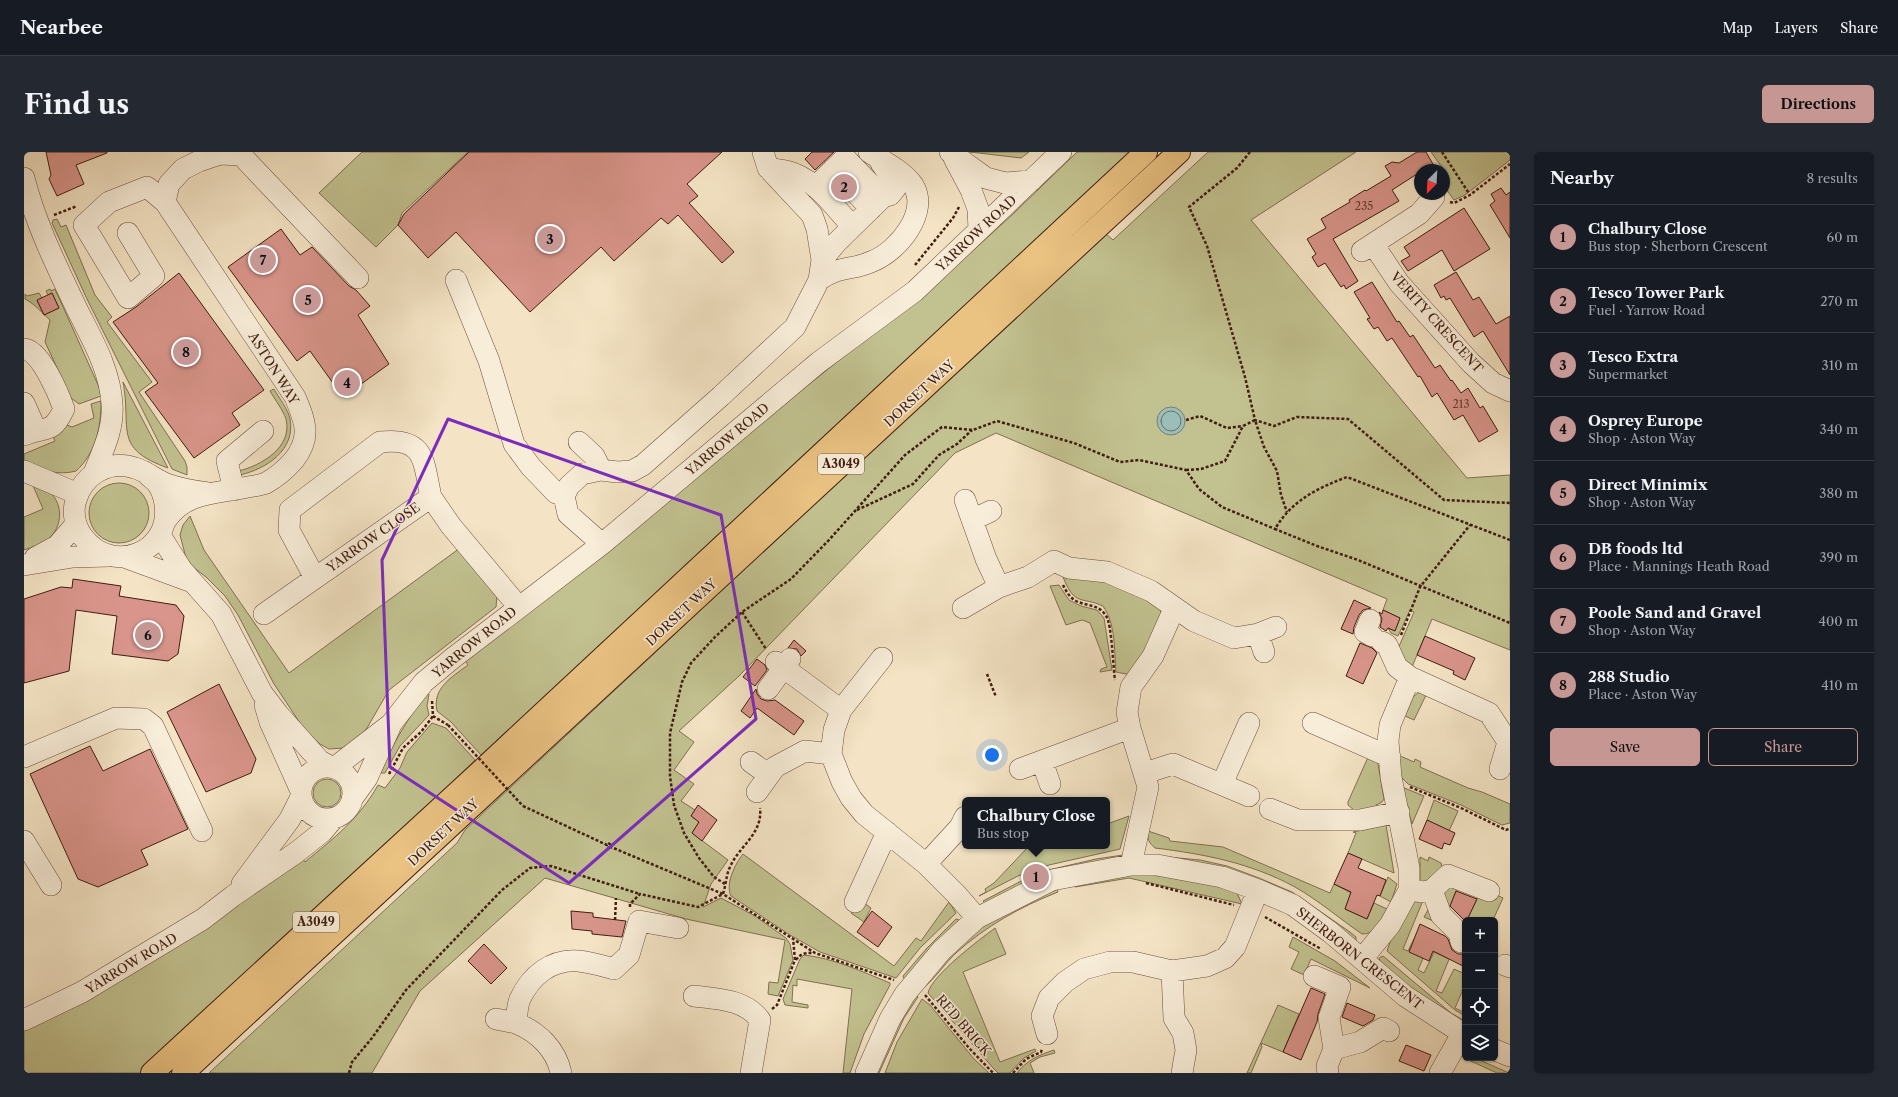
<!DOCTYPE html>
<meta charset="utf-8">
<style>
body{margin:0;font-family:"Libre Caslon Text",serif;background:#242831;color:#f1f3f6}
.controls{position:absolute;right:12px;bottom:12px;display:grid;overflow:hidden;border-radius:6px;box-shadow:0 1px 3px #0004}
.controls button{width:36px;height:36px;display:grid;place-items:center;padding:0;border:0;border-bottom:1px solid #363941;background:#171b24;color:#f1f3f6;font:20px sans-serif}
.compass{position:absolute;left:1390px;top:12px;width:36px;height:36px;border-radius:50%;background:#171b24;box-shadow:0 1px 3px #0004;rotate:204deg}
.you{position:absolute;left:968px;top:603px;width:14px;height:14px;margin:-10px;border:3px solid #fff;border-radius:50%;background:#1a73e8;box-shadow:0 0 0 6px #1a73e833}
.badge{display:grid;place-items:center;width:26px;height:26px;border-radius:50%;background:#c59692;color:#111;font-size:13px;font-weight:700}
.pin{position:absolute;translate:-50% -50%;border:2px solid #fff;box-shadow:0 1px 4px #0006}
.popup{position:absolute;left:938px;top:645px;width:148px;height:52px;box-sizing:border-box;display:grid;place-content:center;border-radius:6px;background:#171b24;filter:drop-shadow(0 1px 3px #0005);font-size:13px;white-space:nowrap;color:#9ea1a6}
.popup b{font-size:15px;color:#f1f3f6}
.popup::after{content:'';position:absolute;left:50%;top:100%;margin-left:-8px;border:8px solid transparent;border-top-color:#171b24}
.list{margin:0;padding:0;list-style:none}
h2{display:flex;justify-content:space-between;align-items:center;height:52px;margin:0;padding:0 16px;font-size:17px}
h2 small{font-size:13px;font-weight:400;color:#9ea1a6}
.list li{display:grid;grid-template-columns:26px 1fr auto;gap:12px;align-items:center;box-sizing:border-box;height:64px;padding:0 16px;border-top:1px solid #363941}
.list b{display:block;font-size:15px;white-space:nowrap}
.list p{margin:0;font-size:13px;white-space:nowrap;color:#9ea1a6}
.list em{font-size:13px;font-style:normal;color:#9ea1a6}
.actions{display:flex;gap:8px;padding:12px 16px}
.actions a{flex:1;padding:9px 0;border:1px solid #c59692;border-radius:6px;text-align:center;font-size:14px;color:#c59692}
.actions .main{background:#c59692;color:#111}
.icon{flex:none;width:22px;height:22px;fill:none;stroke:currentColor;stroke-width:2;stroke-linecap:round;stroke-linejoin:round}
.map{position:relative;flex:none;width:1486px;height:921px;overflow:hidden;border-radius:6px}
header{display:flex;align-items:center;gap:24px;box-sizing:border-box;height:56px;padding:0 20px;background:#171b24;border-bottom:1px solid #363941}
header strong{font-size:19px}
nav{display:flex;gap:22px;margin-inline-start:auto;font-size:14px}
.intro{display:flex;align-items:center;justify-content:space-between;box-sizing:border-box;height:96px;padding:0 24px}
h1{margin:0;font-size:28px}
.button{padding:10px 18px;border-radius:6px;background:#c59692;color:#111;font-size:14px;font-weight:700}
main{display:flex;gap:24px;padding:0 24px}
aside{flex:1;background:#171b24;border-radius:6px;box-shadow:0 1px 3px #0004}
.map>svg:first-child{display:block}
.green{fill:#c2c290;stroke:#817050}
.water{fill:#9cbeb8;stroke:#777e75}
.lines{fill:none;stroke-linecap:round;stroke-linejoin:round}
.shore{stroke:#6e6e64;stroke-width:1}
.building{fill:#d9958b;stroke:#401d10}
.minor-casing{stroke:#6d4f3d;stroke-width:22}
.highway-casing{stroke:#401d10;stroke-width:24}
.path{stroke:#401d10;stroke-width:2.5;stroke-dasharray:3 2;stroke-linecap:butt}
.minor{stroke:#f8edd9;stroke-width:21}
.highway{stroke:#eac282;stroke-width:22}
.path-bridge{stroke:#401d10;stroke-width:2.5;stroke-dasharray:3 2;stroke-linecap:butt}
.marked{fill:none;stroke:#7b2cbf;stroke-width:3;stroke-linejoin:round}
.labels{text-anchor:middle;stroke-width:3;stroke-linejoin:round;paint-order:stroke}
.number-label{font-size:11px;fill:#663b2f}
.shield{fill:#f8edd9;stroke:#775b4c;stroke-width:1}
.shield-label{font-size:12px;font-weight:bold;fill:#401d10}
.street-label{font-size:13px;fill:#401d10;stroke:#f8edd9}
</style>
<header>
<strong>Nearbee</strong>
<nav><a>Map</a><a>Layers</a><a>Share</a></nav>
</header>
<div class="intro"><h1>Find us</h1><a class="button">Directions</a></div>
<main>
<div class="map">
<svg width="1486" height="921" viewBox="0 0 1486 921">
<rect width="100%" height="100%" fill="#f4e4c5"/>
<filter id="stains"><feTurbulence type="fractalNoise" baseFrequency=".005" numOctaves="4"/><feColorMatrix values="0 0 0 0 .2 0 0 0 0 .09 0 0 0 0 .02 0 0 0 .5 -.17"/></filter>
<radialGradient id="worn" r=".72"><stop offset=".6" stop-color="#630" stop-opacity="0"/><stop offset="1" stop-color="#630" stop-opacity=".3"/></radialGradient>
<path class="green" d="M338,0h106l-66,61 -4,12 -22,22 -57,-54z
M946,0h59l-8,6z
M1053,0h53l-649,603 -30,-33 -14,-11c-5,-23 15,-34 31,-46l-4,-6 481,-383 67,-61z
M1184,0h148l-105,68 216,258 43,-3v175l-78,-31 -20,48 -8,-4 -7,-12 17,-39 -4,-2 -12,26 -7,-3 -3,-5 7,3 5,-13 -17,-8 4,-11 -391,-166 -41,20 -216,223 -60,55 15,11 -20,28 20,14 -13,17 14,9 -4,6 8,6 -7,11 36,27 -17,24 -8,23 18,-9 34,18 31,22 4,6 3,16 -15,36 -10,-2 1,-12 9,1 7,-43 -99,-21 -141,-41 -125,113 -48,82h-163l248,-230 8,-13 640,-597 8,7z
M1407,0h79v8l-45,35 -11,5 -10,-14v-16z
M33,67l4,8 5,-2 29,70 17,22 -5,5 45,60 -13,10 46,69 2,6v8l-15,-6 -85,-170 -35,-76 1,-3z
M26,137l1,2 4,-2 44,98 2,9 -22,8 -8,-6 -26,-56 5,-22c-8,-7 -15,-16 -25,-21v-5l2,2 12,-3 3,5 -5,3 7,14 15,-7 -7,-15 -4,2 -2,-4z
M99,230l45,86c-56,-20 -36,-39 -45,-86z
M250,237c5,9 14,20 16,30 6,31 -24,50 -50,56l-2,-4c23,-5 55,-24 48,-52 -3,-9 -11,-19 -16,-28z
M77,249c0,26 -5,52 -25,70 -18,5 -35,-1 -52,-8v-9l31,-13 -2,-5 14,-11 5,2 22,-9 -3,-14z
M8,331c4,2 11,3 14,6 18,12 18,38 1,51 -7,5 -15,7 -23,10v-33l19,-8z
M65 361a30 30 0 1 1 60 0a30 30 0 1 1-60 0Z
M166,364l14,34 85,123 171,-125 37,48 -1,11 -107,83 -22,38 -10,12 -13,8 -15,1 -9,-5 -14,-12 -32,-48 -36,-69 -13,-19 -19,-19 -13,-10 -7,-9 -6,-23 3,-10z
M1039,425c30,-1 54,7 81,21 7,4 15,7 18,16 1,3 0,6 0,9l-31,52 -15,-3c-2,-23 0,-47 -13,-66 -22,-10 -28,1 -40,-29z
M1035,433l10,15 12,6 16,4 7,8 8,52 -12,2 1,-3 6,-2 -17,-44 -8,-3 -16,5 -16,-39z
M403,540l2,2 -2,12 2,9 -29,31 -15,27h-4c11,-30 28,-55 46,-81z
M1395,540l8,1 -13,27 -9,-4 8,-19z
M408,571l14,5 29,32 -96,93 -239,220h-116v-44l278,-171 3,4c29,-24 54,-43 73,-77l7,3 15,-20 7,-16z
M1345,603l8,3 7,41 -2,3 -6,3 1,5h-23l-6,-5v-3z
M1374,603l16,7 1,-3 6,3 -1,5 48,21 14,4 28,12v19l-8,2 -41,-20 -53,-21 -7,-7z
M289 641a14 14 0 1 1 28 0a14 14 0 1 1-28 0Z
M1378,635l22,9 -12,28z
M1410,648l24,11 -9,20 -22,-11z
M1105,664l-9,33 -71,16 -31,11 -39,20 7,-4 -1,-3 9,-6 35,-37h78v-22z
M1362,673l8,48 -46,-20 8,-20 -3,-1z
M1124,679l21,7 1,3 53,6 107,46 4,-9 17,9 -6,16 22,10 7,-16 13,6c-6,10 -12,26 -25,25 -22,-15 -44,-34 -67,-47 -44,-24 -91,-33 -140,-39 -6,-5 -8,-9 -7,-17z
M719,702l151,112 22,-28 5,3 28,-39 7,11 -36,35 -24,30 -76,-26 -30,-17 -59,-39c-6,-12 4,-32 12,-42z
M1099,703l-3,3 -76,15v-2l52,-12z
M1122,703l54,5 27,6 32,12 33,14 58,40 6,5v3z
M1396,705l8,4 1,-4 12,6 2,7 15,16 -8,21 -9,8 -3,8 -14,-6 11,-19 -19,-16 4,-1z
M1105,723l41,1 43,7 24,10 5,11 -113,-26 -54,9 -2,-4z
M1364,725l9,7 -6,18 -11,-6z
M1003,726l2,4 -44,21 -2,-2z
M1458,736l21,10 -10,22h-26z
M1033,737l1,3c-38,15 -72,34 -102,61 -11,10 -21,26 -32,34l11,-18 47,-42z
M1394,743l6,3 -21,51 5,2 9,-18 14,7 -13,30 6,3 10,-21 13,6 3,-1 -14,34 6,2 12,-24 11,5v11l-10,23 10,5v3l-10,-6 -68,-59 3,-9z
M834,750l6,1 7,5 -7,14 -13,-9z
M932,767l3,1 -54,61 -2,-5 24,-28z
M971,776l11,26 -43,18 37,90 35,-13 1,2 -12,7 -14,15h-12l-4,-4 -66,-76c4,-18 51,-53 67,-65z
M1269,785l42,24 35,27 -59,-29 -7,16 -13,-6 8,-17 -10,-5z
M780,803c29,3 59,17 86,28v2l-26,49 -14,39h-7l9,-84 -55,-10v7l-4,-1 -1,17 16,3v3l-23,-3 -2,-6 17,-40z
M1359,804l68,57 14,8v5l-57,-38 -28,-27 -1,-3z
M892,843l2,2 -14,21 -25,55h-3l15,-35z
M898,847l8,6 44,54 15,14h-104l12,-31z
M1254,853l21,9 -16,38 -22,-9 1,4 -11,26h-4z
M1030,898l1,3 -15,4 -10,6 4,10h-17c10,-13 22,-18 37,-23z
M1441,905l10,1 34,15h-12l-33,-15z"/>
<path class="water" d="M1133 269a14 14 0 1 1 28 0a14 14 0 1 1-28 0Z"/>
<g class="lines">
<path class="shore" d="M1137 269a10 10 0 1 1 20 0a10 10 0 1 1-20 0Z"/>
</g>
<path class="building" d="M22,0h61v1l-31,12 8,19 -27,12 -8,-17 2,-4z
M445,0h253l-35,32 11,12 -9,7 45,49 -12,11 -44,-48 -10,9 -7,-6 -47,43 -13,-14 -71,65 -74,-80 -28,26 -30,-33 6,-11z
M788,0h22l-19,18 -10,-11z
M1393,0h9l8,14 -7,4h-7v5l-2,1 -1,-2 -25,16 7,11 -66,38 25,42 -12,8 -2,-4 -3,2 -16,-24 -7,4 -6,-10 4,-3 -9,-15 19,-11 -5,-9 29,-17 -1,-2 16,-10 1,1 25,-15 -6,-10 7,-4 7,1z
M1477,36l5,7 4,-3v46l-20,-33 5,-4 -4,-7z
M1440,56l26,41 -36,22 -12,-21 -34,21 -7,-10 9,-5 -6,-9z
M257,77l19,26 12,-8 37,39 7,4 14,16 -12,9 31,49 -46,33 -33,-46 -13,10 -69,-94z
M1432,120l17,28 6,-3 17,27 14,-8v59l-27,-44 -9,6 -24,-39 -4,2 -2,-4 -3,2 -7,-13z
M155,121l85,117 -32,23 8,12 -46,33 -49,-66 13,-9 -45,-61 23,-15z
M1348,130l25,40 2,-1 11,16 3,-2 22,33 5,-3 11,16 1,-1 9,13 7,-5 12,20 3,-2 15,25 -19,11 -16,-27 -9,5 -17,-27 -5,4 -12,-21 -2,1 -26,-39 -5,3 -9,-14 -4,2 -7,-10 3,-1 -16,-26z
M28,141l7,15 -15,7 -7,-15z
M49,427l48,7 -2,10 57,9 8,11 -6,38 -10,7 -56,-7 5,-38 -41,-6 -7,61 -45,12v-84l37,-12 11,1z
M1330,448l17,8 -8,2 -4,5 -5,12 -1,7 -12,-5z
M1359,458l17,8 -5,13 -7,-3 -2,3 -6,-4 2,-8 -3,-7 3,2z
M1401,484l50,22 -10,22 -12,-6 1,-3 -37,-16z
M770,488l12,11 -5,5 -4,-7 -9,-1z
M1336,491l12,5 5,5 -14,31 -17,-8z
M733,507l8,6 2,5 -12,16 -12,-9z
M195,532l37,75 -5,14 -45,19 -39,-80z
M732,537l1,5 4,5 6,2 8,-1 29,21 -10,14 -37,-27 -7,10 -9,-7z
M66,594l13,25 47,-22 38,80 -47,21 7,15 -50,22 -20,-8 -48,-105z
M674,653l19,15 -15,21 -10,-8 7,-11 -8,-6z
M1403,668l28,13 -5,12 -6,-2 -2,6 -23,-10z
M1324,701l14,6 -4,9 28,12 -6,16 -3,-1 -10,24 -22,-10 6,-17 -17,-8z
M1432,739l21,8 -10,21 -2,1 -15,-15z
M547,759l22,2v4l33,4 -4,16 -30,-3v-3l-20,-2z
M848,759l20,16 -14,20 -21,-15z
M1396,772l25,12 3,3 4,11 6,4h7v13l-32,-16 -4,10 -20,-9z
M460,792l23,24 -16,16 -23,-23z
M1287,836l14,6 -7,20 -1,8 -16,38 -18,-8z
M1323,851l28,12 -2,5 -10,6 -21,-9z
M1382,893l25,10 -7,16 -25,-10z"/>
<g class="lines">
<g class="minor-casing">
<path id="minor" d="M926,0l36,26 19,5 26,-2
M930,6l17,32 7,19 1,21
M744,16c8,2 19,2 27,6 23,9 41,35 57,52
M809,17l38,40
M0,26c11,44 32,87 51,127 15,31 35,63 37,99 2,25 -9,46 -18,69
M791,35l30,-29 38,39
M141,50l4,-18 14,-15 16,-8 21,-7 21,1 117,123
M104,81l26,43 -26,22 -44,-73 25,-23 38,-15 18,15 130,195c10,24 17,40 -1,63 -8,9 -17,17 -28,23 -5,2 -12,3 -18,4 -32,7 -62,4 -82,33
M1349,92l26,39 72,80 22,20 17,8
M1338,99l57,-37 15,-17
M798,108l14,-17 47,-46 7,-2 5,-6 -1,-8 -13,-18
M432,128l33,81 25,83 17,23 25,26 8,3
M795,128c21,-15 33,-9 54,-19 25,-10 57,-49 40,-76 -10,-14 -30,-24 -44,-33
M0,197c16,0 35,46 40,60 -13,27 -17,16 -40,26
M0,251l12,27
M555,290l15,14 7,14
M0,319l54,23
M121,320c3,4 8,7 11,10 5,6 8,15 9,22 7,49 -53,72 -82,33 -8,-10 -11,-25 -7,-37 7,-25 33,-41 59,-32 11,3 21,12 32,16 14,5 27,7 41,9
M210,338l-7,-29 36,-30
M941,348l21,59 13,28
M948,368l19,-9
M136,383l22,35 39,44 41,79 16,21 42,47 11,6
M578,392l-34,-30 -4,-18 5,-10 13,-12 19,-4 16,2 15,-1 11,-6 78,-69 74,-69 24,-47 3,-20 -5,-31 -5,-14 -44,-47 -5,-16
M100,405l68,25
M11,406l22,-12 19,-22
M0,413l49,-8 36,-1
M291,426l-26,-48 1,-20 90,-68c46,-5 43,19 51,55
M939,456l36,-21 29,-10 26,-16 15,7 38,4 44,19 43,30 40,17 24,-4 18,-7
M240,462l167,-117 20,29 67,80
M1346,468l-5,12 7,4
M1234,482l6,18
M1358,490l5,3 10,22 13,10
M858,506l-41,52 -7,20 -3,24 11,28 9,16 13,16 62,50 30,30 21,24
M752,510l65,48
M744,537l22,-30
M241,553l5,17 31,69
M1289,571l77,34
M0,605l92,-39 28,1 9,7 49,105
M1018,609l8,23
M727,610l18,13
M277 641a26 26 0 1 1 52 0a26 26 0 1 1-52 0Z
M310,616l57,-44 33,-42 29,-24 149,-114 217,-182 96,-71 146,-139
M996,617l110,-41
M1121,621l28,-9 76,32
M1198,632l27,-61
M733,640l18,-25 30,-16 26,3
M328,647l15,-21 23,-51
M1246,657l28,11h62l39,-8
M0,689l27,44
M902,712l34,-37 5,-10
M1107,713l17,-78 -18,-59 -3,-16 4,-25 22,-31 21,-47
M218,732l48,-65 11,-22
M1385,738l15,2 8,-2 9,25 18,18 2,9
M1408,738l16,-15 41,16
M831,750l32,-70
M1338,807l28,-34 19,-35v-22l-18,-91 -3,-36 2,-16 20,-48 79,36 19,29 -8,27
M1481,813l5,2
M1148,819l2,47 9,15 3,17 -4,23
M1290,824l26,11 -11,31 5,31
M670,844c23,3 51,3 66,24l-9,53
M472,867l20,4
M0,868l58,-28 121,-73 30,-23 64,-44 25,-20 12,-14
M1023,882l-5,-18 7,-18 16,-16 19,-13 26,-7h23l39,9 35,-5 18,-8 10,-11 23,-57
M1310,897l26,-7 23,-14 6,3
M1471,898l15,6
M537,921c-5,-24 -23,-41 -45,-50 1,-8 1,-17 4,-24 11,-24 32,-40 58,-38 12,1 25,5 36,8l15,-14 10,-34 39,7
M842,921l24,-54 15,-25 37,-44 35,-32 75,-38 79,-15h26l65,12 36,13 35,15 37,27 75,64 60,39
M1304,921l-1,-7 7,-17
M1416,921l22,-39"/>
</g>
<g class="highway-casing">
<path id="highway" d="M128,921l329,-302 665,-619
M159,921l996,-921"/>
</g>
<path class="path" d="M1226,0l-13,16 -48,39 18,39 38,131 10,43 19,6 23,-9 51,2 96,81 66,3
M1418,0l28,43
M1426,50l4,1 16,-8 40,-31
M30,63l23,-9
M891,113l38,-47 6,-11
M1162,268l14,-4 27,12 16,-2
M1162,318l15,-1 24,-8 18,-35 12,-6 9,27 13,24 4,24 6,17
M833,358l56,-26 26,-29 18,-11 15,-14
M1486,388l-163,-63c-29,11 -55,23 -72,52l42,17 41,14 152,63
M1039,433c3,6 7,13 13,16 10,5 23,3 30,15 6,8 7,51 9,64
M718,460l24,37
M1377,483l19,-48 50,-62
M963,522l9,23
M408,549l1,15 15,9
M365,622l14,-26 18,-16 12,-16
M1386,635l51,21 45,22 4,-2
M499,654l84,39 1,-2 2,1 -2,5h2l1,-2 112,47 92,59 79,27
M1122,731l88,22
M701,732l-11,-7 -15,-19 -15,-25 -10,-28 -4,-29v-43l12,-51 9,-19 24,-26 27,-25 49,-33 38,-39 76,-85 37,-28 31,3 24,-9 77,22 46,19 19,-2 47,10 13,19 23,18 53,22
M606,755v-3l10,-10 58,13 25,-13c3,-9 3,-19 7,-27 9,-21 33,-33 30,-59
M1241,765l56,32
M591,768l1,-22
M772,808c5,-7 9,-7 17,-7
M901,843l44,53 24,25
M748,857l5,-4 18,-45 -2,-22
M325,921l3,-11 20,-24 34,-48 96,-100 28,-22 21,-2 89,28
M989,921l13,-14 15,-7 1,-3"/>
<use href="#minor" class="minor"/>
<use href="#highway" class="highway"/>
<path class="path-bridge" d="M424,573l75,81"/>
</g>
<path class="marked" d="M424,267l273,96 35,204 -187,164 -179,-116 -8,-207z"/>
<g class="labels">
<g class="number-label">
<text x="1340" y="58">235</text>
<text x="1437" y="256">213</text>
</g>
<g class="shield">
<rect x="794" y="302" width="46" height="20" rx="3"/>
<rect x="269" y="760" width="46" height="20" rx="3"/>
</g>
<g class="shield-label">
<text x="817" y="316">A3049</text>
<text x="292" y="774">A3049</text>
</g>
<g class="street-label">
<text transform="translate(952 81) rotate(-43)" y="5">YARROW ROAD</text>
<text transform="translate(1413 170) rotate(48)" y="5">VERITY CRESCENT</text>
<text transform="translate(250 216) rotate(58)" y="5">ASTON WAY</text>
<text transform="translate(895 241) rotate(-43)" y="5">DORSET WAY</text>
<text transform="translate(703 287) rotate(-40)" y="5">YARROW ROAD</text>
<text transform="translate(349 385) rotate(-35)" y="5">YARROW CLOSE</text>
<text transform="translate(657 460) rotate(-43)" y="5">DORSET WAY</text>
<text transform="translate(450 490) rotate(-39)" y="5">YARROW ROAD</text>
<text transform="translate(419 680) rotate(-43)" y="5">DORSET WAY</text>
<text transform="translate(1336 806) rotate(38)" y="5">SHERBORN CRESCENT</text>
<text transform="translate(107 811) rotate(-31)" y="5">YARROW ROAD</text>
<text transform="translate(940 873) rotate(49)" y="5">RED BRICK</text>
</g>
</g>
<rect width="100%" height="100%" filter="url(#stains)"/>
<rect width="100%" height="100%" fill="url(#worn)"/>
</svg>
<div class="controls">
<button>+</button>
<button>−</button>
<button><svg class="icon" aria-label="locate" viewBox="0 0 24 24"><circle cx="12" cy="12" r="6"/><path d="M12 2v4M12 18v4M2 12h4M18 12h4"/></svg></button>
<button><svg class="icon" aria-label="layers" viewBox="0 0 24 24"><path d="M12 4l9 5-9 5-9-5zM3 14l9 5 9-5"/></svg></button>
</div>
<svg class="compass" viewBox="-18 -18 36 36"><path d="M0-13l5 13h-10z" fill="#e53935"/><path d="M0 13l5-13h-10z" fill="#9ea1a6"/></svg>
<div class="you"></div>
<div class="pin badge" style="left:1012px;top:725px">1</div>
<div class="popup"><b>Chalbury Close</b>Bus stop</div>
<div class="pin badge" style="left:820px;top:35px">2</div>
<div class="pin badge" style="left:526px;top:87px">3</div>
<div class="pin badge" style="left:323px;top:231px">4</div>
<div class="pin badge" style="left:284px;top:148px">5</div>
<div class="pin badge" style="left:124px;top:483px">6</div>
<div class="pin badge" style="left:239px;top:108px">7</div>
<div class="pin badge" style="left:162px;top:200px">8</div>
</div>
<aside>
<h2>Nearby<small>8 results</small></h2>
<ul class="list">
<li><span class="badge">1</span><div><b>Chalbury Close</b><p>Bus stop · Sherborn Crescent</p></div><em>60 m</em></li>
<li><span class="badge">2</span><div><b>Tesco Tower Park</b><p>Fuel · Yarrow Road</p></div><em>270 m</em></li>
<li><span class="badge">3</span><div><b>Tesco Extra</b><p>Supermarket</p></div><em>310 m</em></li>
<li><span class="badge">4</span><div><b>Osprey Europe</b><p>Shop · Aston Way</p></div><em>340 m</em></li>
<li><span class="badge">5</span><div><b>Direct Minimix</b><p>Shop · Aston Way</p></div><em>380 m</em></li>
<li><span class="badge">6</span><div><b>DB foods ltd</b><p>Place · Mannings Heath Road</p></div><em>390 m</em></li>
<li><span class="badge">7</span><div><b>Poole Sand and Gravel</b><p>Shop · Aston Way</p></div><em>400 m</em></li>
<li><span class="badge">8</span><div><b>288 Studio</b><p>Place · Aston Way</p></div><em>410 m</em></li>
</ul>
<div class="actions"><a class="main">Save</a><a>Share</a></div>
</aside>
</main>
